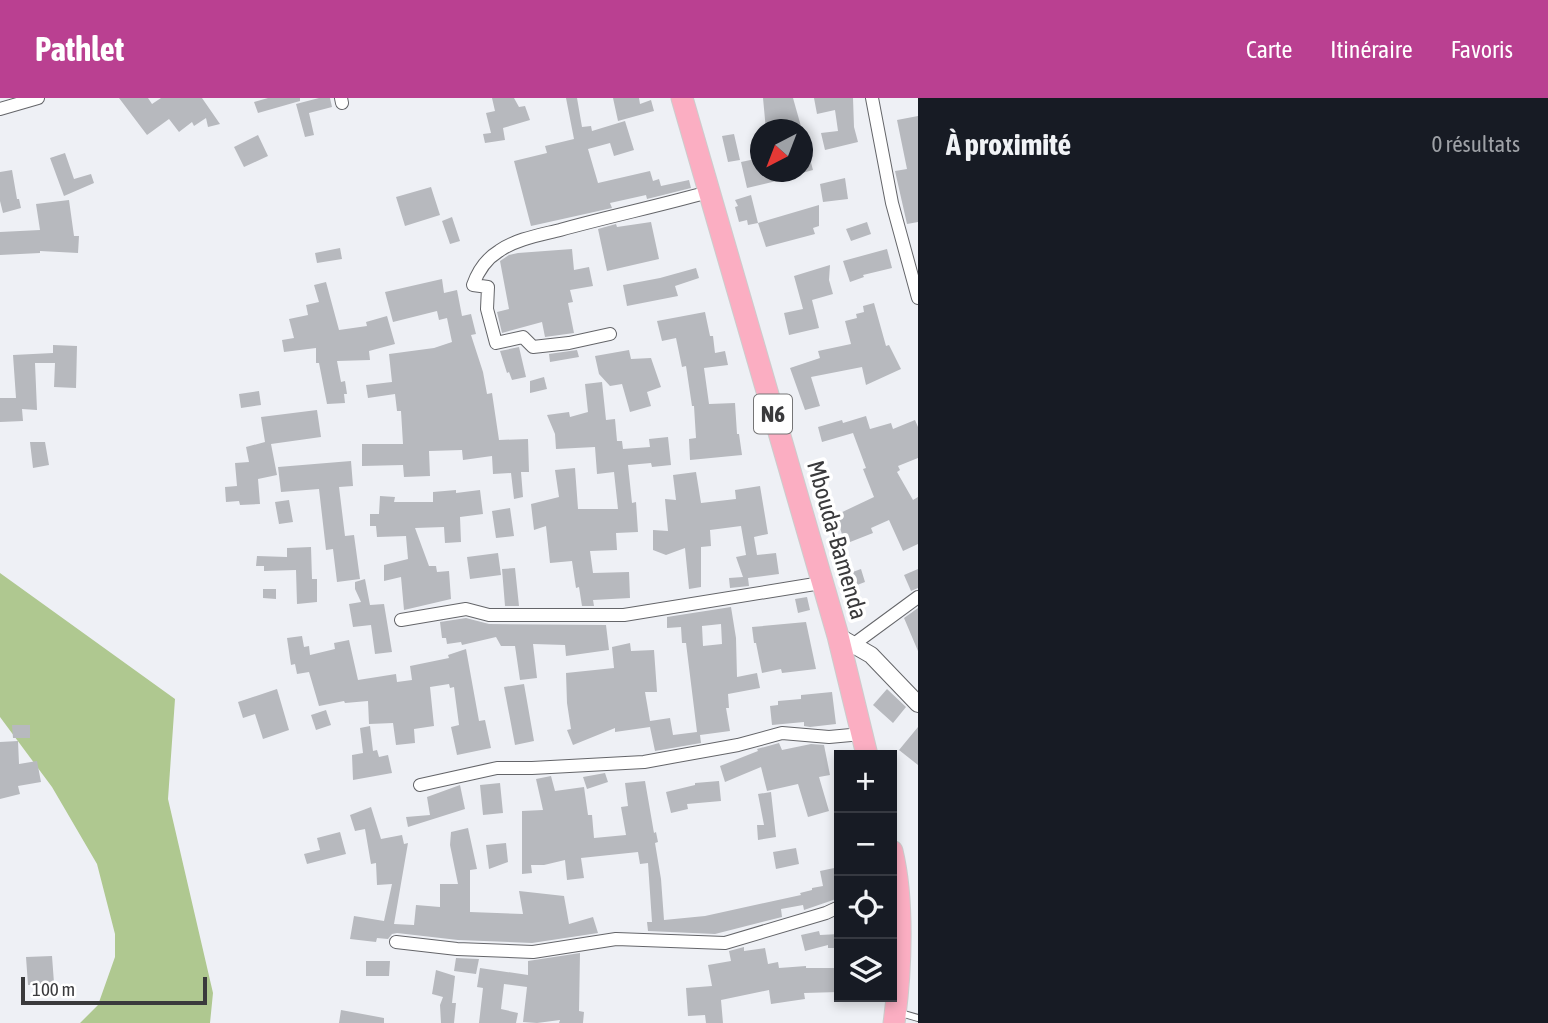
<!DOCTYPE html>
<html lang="fr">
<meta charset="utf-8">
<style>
body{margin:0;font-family:"Asap Condensed",sans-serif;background:#20242c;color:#f1f3f6}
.controls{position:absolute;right:21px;bottom:21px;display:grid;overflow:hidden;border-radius:0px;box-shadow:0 4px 10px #0003}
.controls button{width:63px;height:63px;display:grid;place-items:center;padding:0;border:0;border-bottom:2px solid #363941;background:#171b24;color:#f1f3f6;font:35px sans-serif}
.compass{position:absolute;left:750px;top:21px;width:63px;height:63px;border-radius:50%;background:#171b24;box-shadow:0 4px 10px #0003;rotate:222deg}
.scale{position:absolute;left:21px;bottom:18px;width:186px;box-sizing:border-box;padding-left:7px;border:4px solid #3a3a3c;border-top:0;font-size:19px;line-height:24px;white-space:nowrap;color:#3a3a3c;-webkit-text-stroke:5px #fff;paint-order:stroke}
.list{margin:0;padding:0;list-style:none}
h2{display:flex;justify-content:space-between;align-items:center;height:91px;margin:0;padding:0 28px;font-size:30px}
h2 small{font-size:23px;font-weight:400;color:#9ea1a6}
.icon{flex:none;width:38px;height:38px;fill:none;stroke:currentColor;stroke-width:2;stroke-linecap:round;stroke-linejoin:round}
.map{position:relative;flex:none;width:918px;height:925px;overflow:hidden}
header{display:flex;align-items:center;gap:42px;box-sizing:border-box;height:98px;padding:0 35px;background:#ba4091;color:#fff}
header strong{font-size:33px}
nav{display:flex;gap:38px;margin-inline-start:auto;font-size:24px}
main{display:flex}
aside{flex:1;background:#171b24}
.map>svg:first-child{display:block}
.green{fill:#afc890}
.building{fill:#b7b9be;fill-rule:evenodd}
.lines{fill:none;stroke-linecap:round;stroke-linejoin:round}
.service-casing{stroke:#646569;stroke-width:8}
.minor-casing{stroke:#646569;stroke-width:14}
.tertiary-casing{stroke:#646569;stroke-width:18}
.trunk-casing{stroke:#ccc;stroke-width:23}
.service{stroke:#fff;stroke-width:6}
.minor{stroke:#fff;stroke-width:12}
.tertiary{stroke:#fff;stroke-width:16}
.trunk{stroke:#fbaec2;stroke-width:21}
.labels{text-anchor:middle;stroke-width:7;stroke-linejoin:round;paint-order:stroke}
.shield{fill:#fff;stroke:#757576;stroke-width:2}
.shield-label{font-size:23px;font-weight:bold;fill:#3a3a3c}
.street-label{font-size:24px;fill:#3a3a3c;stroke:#fff}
</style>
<header>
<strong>Pathlet</strong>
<nav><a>Carte</a><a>Itinéraire</a><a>Favoris</a></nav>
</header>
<main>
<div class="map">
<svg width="918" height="925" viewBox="0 0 918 925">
<rect width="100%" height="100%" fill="#eef0f5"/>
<path class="green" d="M0,475l175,126 -7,100 45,194 -3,30h-130l18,-18 17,-48v-23l-18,-70 -45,-77 -52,-70z"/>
<path class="building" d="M119,0h29l4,6 9,-6h41l18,26 -12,3 -2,-9 -12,8 -2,-4 -13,10 -10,-13 -22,16z
M268,0h32v3l-42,12 -4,-11z
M319,0h11l2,9 -23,6 5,22 -9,2 -9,-33z
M492,0h22l5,9 6,-1 5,14 -27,8 2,12 -20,3 -2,-9 8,-1 -5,-20 9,-2z
M566,0h11l5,29 9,-1 1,5 33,-10 9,29 -20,6 -4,-13 -22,6 10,34 52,-12 3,10 6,-2 2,7 28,-6 2,8 -44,11 -1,-4 -36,8 2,5 -81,18 -17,-65 33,-8 -2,-7 29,-7z
M613,0h26l1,6 11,-4 3,11 -36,10z
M763,0h30l9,32h-36z
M814,0h39l1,29 4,15 -33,8 -4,-17 17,-2 -3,-21 -18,4z
M918,18v106l-11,2 -12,-53 12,-2 -10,-49z
M734,36l6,26 -12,2 -6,-26z
M258,37l10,21 -24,11 -10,-20z
M802,46h4l7,26 -11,3z
M65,55l9,26 17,-5 3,9 -30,13 -14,-38z
M760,60v14h41v3l-54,13 -6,-26z
M12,72l5,29h2l2,9 -18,5 -3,-12v-29z
M845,80l3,21 -25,3 -3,-18z
M431,89l9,28 -35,11 -9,-29z
M751,97l7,28 -10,2 -1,-5 -8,2 -4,-15 3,-1 -3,-6z
M69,102l5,36h5l-1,17 -38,-2v2l-40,2v-23l40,-2 -4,-26z
M819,107v21l-6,2 2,6 -49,13 -8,-24z
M452,119l8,24 -10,3 -8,-23z
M651,124l8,37 -52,12 -9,-42 18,-5 1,3z
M867,124l4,12 -20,7 -5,-12z
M340,150l2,11 -25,4 -2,-10z
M572,151l2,21 15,-3 4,19 -23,4 3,12 -5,1 6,30 -29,4 -3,-15 -40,11 -5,-21 12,-3 -9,-48 9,-6 9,-2z
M887,151l5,19 -29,7 1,2 -14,5 -7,-21z
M830,167l-1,15 4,14 -21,6 7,28 -30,7 -5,-22 19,-4 -9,-33z
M696,170l3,10 -24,8 3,10 -51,10 -4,-21 37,-7z
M442,181l2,14 13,-3 5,26 9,-2 5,20 -5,1 12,37 4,22 5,-1 7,47 29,-1 1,33h-8l2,25 -9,2 -3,-26 -18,1 -1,-18 -29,4 -1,-10 -33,1 1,25 -26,1 -1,-12 -41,1v-22h41l-2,-33h-4l-2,-17 -27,4 -2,-13 26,-3 -3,-28 45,-6 18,-6 -5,-24 -8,2 -2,-9 -44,11 -8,-30z
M326,184l13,48 28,-4 -1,-4 21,-6 8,28 -26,7 1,9 -33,1 4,21 4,-1 2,13h-3l1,9 -18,1 -8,-41h-3v-15l-32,4 -2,-12 12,-2 -5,-19 19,-4 -2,-10 13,-3 -5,-17z
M874,205l12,43 3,-1 12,24 -35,16 -4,-18 -51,10 9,29 -15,4 -15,-42 30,-10 -2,-7 33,-7 -6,-23 12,-3 -1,-4 8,-2 -1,-6z
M705,214l5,24h3l2,17 10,-2 3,14 -24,3 5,36 26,-1 2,31h2l3,21 -52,5 -1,-21 7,-1 -2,-32h-2l-6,-40 -4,1 -6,-29 -14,3 -5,-20z
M53,247l24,1 -1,42 -22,-1 1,-24h-20l2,47 -15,-1 1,12 -23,1v-24h16l-3,-43 40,-2z
M519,249l7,30 -14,3 -3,-8 -2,1 -7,-22z
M577,252l2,7 -29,5 -1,-8z
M629,252l2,9 20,-1 10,29 -14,5 4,14 -21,6 -8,-28 -12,2 -11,-12 -4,-18z
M544,279l3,12 -17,4v-12z
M602,284l4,38 9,-1 2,22h5l1,8 27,-2 -1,-8 19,-2 3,28 -19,2 -1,-4 -23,2 4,38 4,-1 2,30 -22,1 1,17 -27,1 3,22 36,-1 1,26 -37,2 1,6h-12l-3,-19 -3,1 -4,-27 -22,2 -4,-37 -12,4 -3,-26 28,-7 -4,-27 20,-2 3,41h40l-4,-37 -17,2 -2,-27 -39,2 -1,-15 -8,-19 22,-3 1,5 18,-5 -3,-28z
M259,293l2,14 -20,3 -2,-14z
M317,312l4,27 -50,7 6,31 -19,4 2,25 -20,1 -1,-4 -13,1 -1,-15 12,-1 -2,-23 14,-1 -3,-15 19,-5 -4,-25z
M866,318l4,13 21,-6 2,6 22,-9 3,7v31l-20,8 2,4 -3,2 16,28 5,-3v47l-15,7 -14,-31 -18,8 2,5 -28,11 -9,-29 38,-18 -11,-28 3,-1 -13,-35 -31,9 -4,-15 24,-7 1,3z
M30,344h15l4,23 -16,3z
M351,363l2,25 -14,1 6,49 9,-1 6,44 -23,3 -4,-33 -7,1 -7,-61 -38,3 -3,-25z
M696,374l5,31 35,-4 -1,-9 25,-4 8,48 -14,3 3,18 19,-2 3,21 -31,4 1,8 -19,2 -1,-10 14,-1 -7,-20 10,-2 -5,-29 -31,4 1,16 -10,1v40l-12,2 -4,-41 -19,7 -13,-5v-20l15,1 -3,-32 11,1 -3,-25z
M456,392v3l24,-3 3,24 -23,3 1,25 -16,1 -1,-16 -29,1 14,38h7l1,6 12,-1 2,28 -47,11 -3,-33 -17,4v-16l24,-6 -2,-23 -29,1 -1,-11h-6v-12h9l1,-18 15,1 -1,5h39v-10z
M289,402l4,22 -14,2 -4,-22z
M510,410l4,28 -18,2 -4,-27z
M311,449l1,32h5v23l-20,2 -1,-34 -32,1v-5h-8l1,-10 30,1v-9z
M498,455l3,22 -31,4 -3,-22z
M515,470l4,38h-14l-3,-37z
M861,471l4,13 -13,5 -5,-13z
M918,471v19l-7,3 -7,-16z
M365,481l5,26 14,-1 8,48 -17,2 -4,-29 -18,2 -4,-23 12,-2 -6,-13v-7z
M263,491h13v10l-13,-1z
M807,499l3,13 -12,3 -3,-14z
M731,509l5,31 1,39 20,-4 3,15 -32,6 1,14h-3l4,23 -30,4 1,8 -46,8 -5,-24 -35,5v-4l-42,17 -6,-15 4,-1 -4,-26 -1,-30 48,-5 -2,-21 18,-4 1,8 23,-1 3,42h-12l5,29 20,-3 3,17 24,-3 -11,-89h-4l-1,-16 -14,1v-11zM721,526l1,20 -19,2 -1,-20z
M918,510v43l-14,-33z
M466,520l23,6 117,1 3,25 -43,6 -1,-11 -32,-1 4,34 -17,2 -5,-34h-14l-5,-9 -34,8 -1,-3 -14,2 -1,-6h-4l-2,-16z
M806,524l10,47 -34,4 -1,-4 -19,4 -6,-30h-2l-2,-16z
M302,538l2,11 5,-1 1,9 25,-6 -1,-6 15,-3 9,40 38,-6 1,8 15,-2 -2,-14 39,-8 -1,-3 18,-6 13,72 6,-1 6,28 -34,7 -6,-28 8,-2 -5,-38 -4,1 -1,-4 -19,3 4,39 -20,3 1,14 -19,2 -3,-22 -24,1 -1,-23 -23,2 -1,-2 -25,5 -10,-34 -12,2 -2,-10 -4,1 -4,-27z
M524,586l10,57 -19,4 -11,-58z
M277,591l12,41 -26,9 -8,-25 -12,4 -5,-16z
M887,591l19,18 -13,16 -20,-18z
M832,594l4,32 -26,3 -6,-1v-4l-32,3 -2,-19 8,-1v-4l23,-2v-4z
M326,612l5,15 -15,5 -5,-15z
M12,627h18v13h-17z
M370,628l3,25 4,-1 2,7 9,-2 4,18 -39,7 -1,-25 11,-2 -3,-25z
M918,629v38l-19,-15z
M18,643l1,23 18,-3 4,21 -23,4 2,8 -20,5v-57z
M779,645l3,7 29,-6 13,1 6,30 -11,2 10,34 -21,6 -10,-33 -31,7 -6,-24 -36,15 -5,-16 38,-15 -1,-2z
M605,675l3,9 -21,7 -4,-12z
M551,678l4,15 29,-4 4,28h4l2,23 32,-3 -5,-28 7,-1 -3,-23 20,-2 9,52 2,-1 2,10 -3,1 6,36 3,41 41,-4 96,-21 -1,-2 12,-3v-2l11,-2 -3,-15 19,-4v31l-35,12 -1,-5 -22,4 1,8 -67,17 -67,-3 -1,-9h5l-4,-59 -8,1 -2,-12 -57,6 3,20 -17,2 -2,-20 -21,5h-13l1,8 -10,1v-63l21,-1 -7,-31z
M719,683l2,20 -34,3 1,5 -17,4 -5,-21 29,-7v-2z
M500,685l3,30 -20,2 -3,-30z
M460,687l5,24 -57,18 -2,-10 24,-2 -3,-18z
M771,694l5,45 -18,3 -1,-15h7l-6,-31z
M371,709l10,32 21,-4 2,9 4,-1 -14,81 20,1 2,-20 24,2v-23h18l-8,-39 1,-13 17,-4 9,41 -7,1v42l53,2 -4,-23 45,5 5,28 24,-7 5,16 -66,10 -74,-3 -61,-7 -5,1 -4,5 -11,-1 -1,4 -26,-3 4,-23 30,5 8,-37 -15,1 -1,-22 -5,1 -6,-35 -10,2 -5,-16z
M340,734l6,22 -39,10 -3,-10 16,-4 -3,-12z
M506,745l2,19 -19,7 -3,-24z
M796,750l3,16 -23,5 -3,-17z
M819,833l1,4 19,-1v14h-11v-3l-23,6 -4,-16z
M744,849v4l21,-3 3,16 10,-2 1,6 27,-2v2h33v24l-35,1 1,6 -34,5 -2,-14 -48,10 2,23h-17l-1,-8 -17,1 -2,-28 26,-2 -4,-21 23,-4 -2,-10z
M580,855l-1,58 5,1 -1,11h-24l1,-3 -23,3 -14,-1 4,-35 -23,-3 -3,25 17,4 -2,10h-37l4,-35 -6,-1 3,-19 48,7v-14z
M52,858l2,27 -26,2 -2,-28z
M456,860l23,1 -3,15 -22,-3z
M366,863h24l-1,15h-23z
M436,872l19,6 -3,27h4l-2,20h-13l-1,-18 3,-8 -11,-3z
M341,912l43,8v5h-45z"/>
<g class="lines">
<g class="service-casing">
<path id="service" d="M897,914l21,6"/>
</g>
<g class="minor-casing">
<path id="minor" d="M341,0l1,5
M872,0l20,105 26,95
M0,11l38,-11
M610,236l-41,9 -36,4 -10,-10 -27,6 -9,-34 1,-22 -15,-2c5,-14 13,-26 26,-34 17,-12 41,-16 61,-21 50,-14 99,-24 148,-38
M401,522l65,-11 23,6h135l197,-32
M854,546l64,-47
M420,687l77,-17h35l112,-6 94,-17 44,-12 47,4 33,-3
M396,844l61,7 76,3 83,-13 109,4 101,-30 13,-6"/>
</g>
<g class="tertiary-casing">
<path id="tertiary" d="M838,538l33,19 47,49"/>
</g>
<g class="trunk-casing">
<path id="trunk" d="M682,0l156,538 29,119
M892,753c12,49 9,122 2,172"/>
</g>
<use href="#service" class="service"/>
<use href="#minor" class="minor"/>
<use href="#tertiary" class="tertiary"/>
<use href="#trunk" class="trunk"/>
</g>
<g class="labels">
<rect class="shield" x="754" y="296.5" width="38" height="39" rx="5"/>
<g class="shield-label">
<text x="773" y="324">N6</text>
</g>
<g class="street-label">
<text transform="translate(837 442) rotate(74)" y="8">Mbouda-Bamenda</text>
</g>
</g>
</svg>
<div class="controls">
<button>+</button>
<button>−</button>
<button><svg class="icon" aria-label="locate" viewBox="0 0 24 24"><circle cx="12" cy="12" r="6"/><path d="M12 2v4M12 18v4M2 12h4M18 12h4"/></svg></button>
<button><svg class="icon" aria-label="layers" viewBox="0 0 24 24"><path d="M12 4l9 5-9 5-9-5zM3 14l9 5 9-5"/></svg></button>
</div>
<svg class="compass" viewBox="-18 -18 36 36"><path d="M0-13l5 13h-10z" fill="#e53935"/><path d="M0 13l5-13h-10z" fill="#9ea1a6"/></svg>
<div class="scale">100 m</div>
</div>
<aside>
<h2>À proximité<small>0 résultats</small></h2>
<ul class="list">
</ul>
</aside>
</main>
